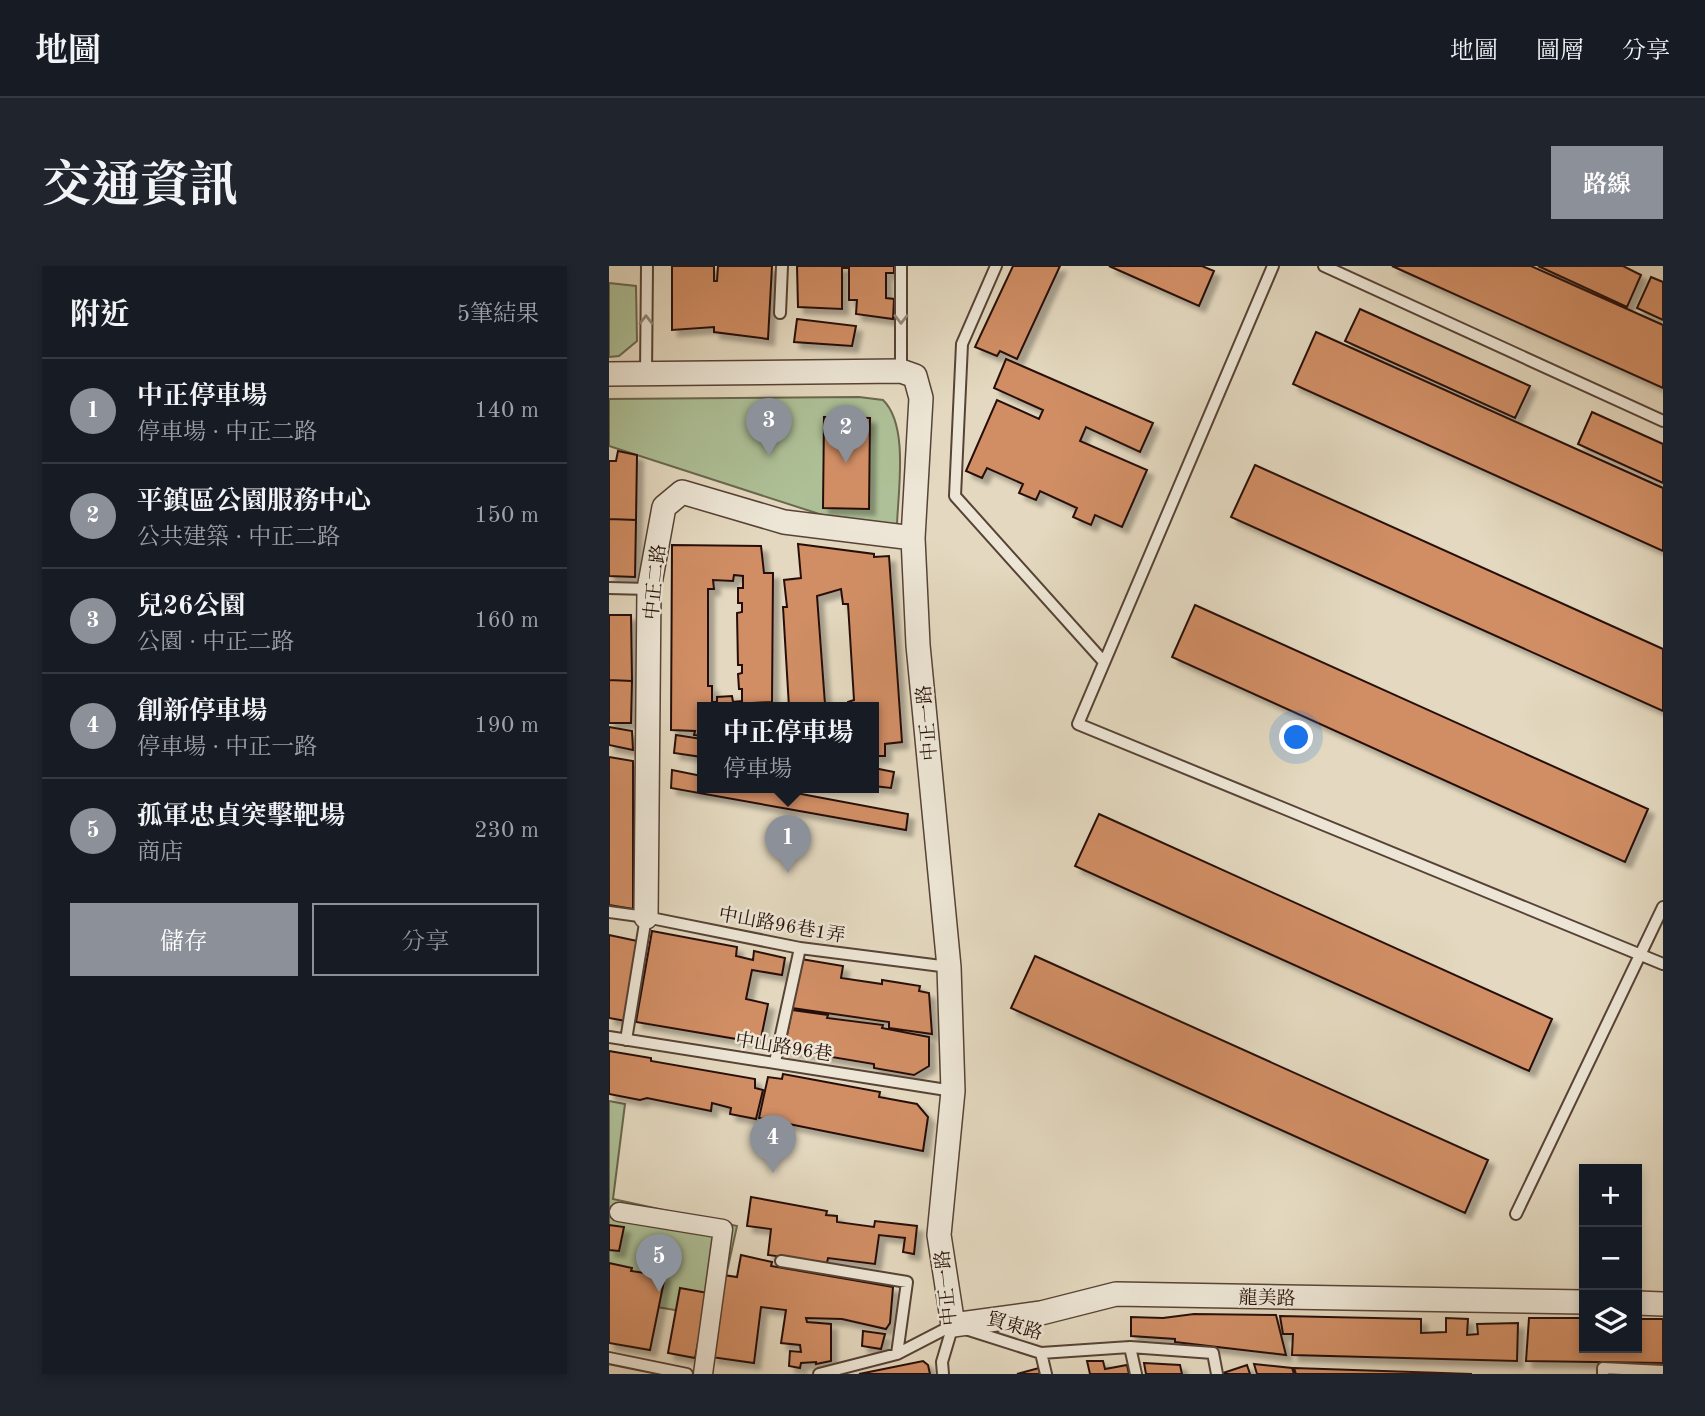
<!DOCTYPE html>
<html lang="zh-TW">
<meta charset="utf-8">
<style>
body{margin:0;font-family:"Old Standard TT","Noto Serif TC",serif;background:#20242c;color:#f1f3f6}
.controls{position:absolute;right:21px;bottom:21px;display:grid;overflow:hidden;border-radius:0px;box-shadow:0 4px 10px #0003}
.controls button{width:63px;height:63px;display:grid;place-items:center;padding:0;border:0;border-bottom:2px solid #363941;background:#171b24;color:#f1f3f6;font:35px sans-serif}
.you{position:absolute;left:688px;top:472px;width:24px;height:24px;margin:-18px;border:5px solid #fff;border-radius:50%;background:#1a73e8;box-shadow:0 0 0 10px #1a73e833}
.badge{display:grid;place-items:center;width:46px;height:46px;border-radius:50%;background:#8c9099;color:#fff;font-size:23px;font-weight:700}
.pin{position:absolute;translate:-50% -58px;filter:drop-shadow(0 2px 4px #0008)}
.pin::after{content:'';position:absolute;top:37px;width:24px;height:21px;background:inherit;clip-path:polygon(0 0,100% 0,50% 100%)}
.popup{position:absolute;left:88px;top:436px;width:182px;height:91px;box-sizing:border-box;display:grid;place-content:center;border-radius:0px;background:#171b24;filter:drop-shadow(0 2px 5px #0005);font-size:23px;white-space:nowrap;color:#9ea1a6}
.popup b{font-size:26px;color:#f1f3f6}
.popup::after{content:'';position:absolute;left:50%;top:100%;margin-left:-14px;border:14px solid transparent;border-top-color:#171b24}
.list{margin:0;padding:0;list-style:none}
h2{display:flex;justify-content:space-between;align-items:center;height:91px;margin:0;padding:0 28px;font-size:30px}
h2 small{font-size:23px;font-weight:400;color:#9ea1a6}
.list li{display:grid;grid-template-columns:46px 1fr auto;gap:21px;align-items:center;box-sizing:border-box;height:105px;padding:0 28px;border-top:2px solid #363941}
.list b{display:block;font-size:26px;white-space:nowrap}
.list p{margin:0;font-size:23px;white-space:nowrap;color:#9ea1a6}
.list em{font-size:23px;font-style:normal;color:#9ea1a6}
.actions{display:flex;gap:14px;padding:21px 28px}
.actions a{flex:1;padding:16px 0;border:2px solid #8c9099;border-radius:0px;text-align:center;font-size:24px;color:#8c9099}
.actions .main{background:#8c9099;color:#fff}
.icon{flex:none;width:38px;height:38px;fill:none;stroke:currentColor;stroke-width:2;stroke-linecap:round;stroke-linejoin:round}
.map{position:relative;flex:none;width:1054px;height:1108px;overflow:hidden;border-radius:0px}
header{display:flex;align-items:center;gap:42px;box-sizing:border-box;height:98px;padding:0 35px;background:#171b24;border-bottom:2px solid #363941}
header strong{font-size:33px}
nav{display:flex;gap:38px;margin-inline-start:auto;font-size:24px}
.intro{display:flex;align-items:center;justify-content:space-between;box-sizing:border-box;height:168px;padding:0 42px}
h1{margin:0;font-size:49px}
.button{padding:18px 32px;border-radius:0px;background:#8c9099;color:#fff;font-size:24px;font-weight:700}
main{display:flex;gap:42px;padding:0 42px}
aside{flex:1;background:#171b24;border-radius:0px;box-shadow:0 4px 10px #0003}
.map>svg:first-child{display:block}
.green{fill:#aec097;stroke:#6b6850;stroke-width:2}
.building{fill:#d18e65;stroke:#281108;stroke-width:2;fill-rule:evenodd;filter:url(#shadow)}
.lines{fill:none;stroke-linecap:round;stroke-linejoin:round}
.service-casing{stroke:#574336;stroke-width:14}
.pedestrian-casing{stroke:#574336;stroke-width:21}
.minor-casing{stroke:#574336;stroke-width:26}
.service{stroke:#ede6d6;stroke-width:10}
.pedestrian{stroke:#ede6d6;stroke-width:18}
.minor{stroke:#ede6d6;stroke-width:23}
.oneway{stroke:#948679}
.labels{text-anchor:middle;stroke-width:5;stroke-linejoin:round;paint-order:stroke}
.street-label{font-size:19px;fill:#281108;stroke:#ede6d6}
</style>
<header>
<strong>地圖</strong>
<nav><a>地圖</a><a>圖層</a><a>分享</a></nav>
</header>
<div class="intro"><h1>交通資訊</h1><a class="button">路線</a></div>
<main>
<aside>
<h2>附近<small>5筆結果</small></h2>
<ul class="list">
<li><span class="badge">1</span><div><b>中正停車場</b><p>停車場 · 中正二路</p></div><em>140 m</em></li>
<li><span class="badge">2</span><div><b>平鎮區公園服務中心</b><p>公共建築 · 中正二路</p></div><em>150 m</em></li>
<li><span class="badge">3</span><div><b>兒26公園</b><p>公園 · 中正二路</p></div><em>160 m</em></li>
<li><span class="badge">4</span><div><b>創新停車場</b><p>停車場 · 中正一路</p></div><em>190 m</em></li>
<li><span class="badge">5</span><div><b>孤軍忠貞突擊靶場</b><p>商店</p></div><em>230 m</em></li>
</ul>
<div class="actions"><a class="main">儲存</a><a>分享</a></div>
</aside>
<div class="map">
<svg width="1054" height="1108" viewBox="0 0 1054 1108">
<defs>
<filter id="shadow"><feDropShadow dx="6" dy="6" stdDeviation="2" flood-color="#0004"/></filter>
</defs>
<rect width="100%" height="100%" fill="#e4d9c0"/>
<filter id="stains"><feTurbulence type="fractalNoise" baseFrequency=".00286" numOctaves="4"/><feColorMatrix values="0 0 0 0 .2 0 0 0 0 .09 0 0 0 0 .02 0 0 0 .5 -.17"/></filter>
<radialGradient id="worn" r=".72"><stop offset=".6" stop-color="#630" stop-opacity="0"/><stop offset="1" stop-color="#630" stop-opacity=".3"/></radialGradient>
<path class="green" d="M0,17l27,3 1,55 -18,15 -10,1z
M250,131l24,3c26,25 15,91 14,125l-22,7 -266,-86v-47z
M0,835l16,3 -12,95 124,27 -20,91 -108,-18z"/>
<path class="building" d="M63,0h42v15h3l1,-15h54l-4,73 -54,-7v-5l-42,3z
M188,0h45v43l-44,-2z
M235,0h50v7h-8v25l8,1 -1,20 -37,-5 1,-14h-8v-32h-5z
M404,0h47l-43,93 -17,-8 -3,5 -22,-9z
M500,0h93l12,5 -15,35z
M783,0h139l132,59v63z
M929,0h85l18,9 -14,32z
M1042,11l12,5v38l-26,-12z
M751,43l170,77 -15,32 -170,-77z
M188,53l59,7 -4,20 -58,-4z
M707,66l347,156v63l-370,-167z
M397,93l147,64 -13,29 -54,-25 -6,14 67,29 -25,57 -27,-12 -4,10 -18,-8 4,-9 -37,-17 -4,9 -17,-7 4,-9 -36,-16 -5,10 -16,-7 31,-71 42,19 4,-9 -49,-22z
M983,146l71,32v39l-85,-39z
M215,151l46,1 -1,91 -46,-1z
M9,185l19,4 -1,65 -27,-1v-58h7z
M646,199l408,184v62l-432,-194z
M0,253l27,1 -1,57 -26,-1z
M189,278l76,10v3l15,-1 13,186 -17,2v12h-11v-49h-26v-5l6,-2 -6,-96h-5l-2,-15 -24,7 8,108 -7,3h-29l-6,-100h4l-3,-27 17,-2z
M63,279l89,1 3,27h9l-1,129 -19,1v4h-51v29l-8,-1 1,-4 -24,-1zM125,309l9,1v12h-5v15h4v9l-5,1 1,52h4v8l-4,1 1,15h3v12l-9,1 -1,-6 -15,1v5h-5v-16h-4v-97h6l-1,-9 20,1z
M586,339l453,204 -23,53 -453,-205z
M0,349h22l1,66 -23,-1z
M0,414l23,1 -1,42h-22z
M0,461l23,4 1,19 -24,-5z
M67,469l26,4v18l-28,-4z
M0,491l24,4v148l-24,-4z
M265,502l20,4 -3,16 -17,-2z
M63,504l30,6v11h62l144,27 -2,16 -235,-42z
M490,548l453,205 -23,52 -454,-205z
M43,665l85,16 -1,9 17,4 1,-9 31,7 -3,17 -30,-5 -6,29 22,5 -8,39 -124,-21z
M0,669l33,7 -16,79 -17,-3z
M426,690l453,204 -23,53 -454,-205z
M192,693l42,7 -2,12 41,6v-4l38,6 -1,5 10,2 3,41 -43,-6v-6l-97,-14z
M183,744l36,5 -1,3 56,7 -1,3 47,9v29l-15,9 -40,-7v-4l-90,-15z
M0,785l42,7v3l104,18v9l8,2 -7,29 -26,-5 1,-6 -19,-5 -1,8 -64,-13 -7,2 -31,-6z
M174,808l97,18 -1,5 38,7 11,13 -5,34 -164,-33 9,-41 14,2z
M142,931l76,14 -1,4 11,1v6l37,5 1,-6 42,5 -3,28 -11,-2 2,-14 -26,-3 -4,29 -47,-6 -1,5 -59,-8 3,-26 -24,-3z
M0,959l15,2 -5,24 -10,-1z
M132,989l31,7 -1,4 122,21 -3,36 -4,6 -44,-10 -36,-1 1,4 24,2v37l-15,3v-2l-15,1 -1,5 -11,-2 1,-15 11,1 -1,-7 -19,-2 5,-33 -25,-3 -7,56 -43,-6 12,-82 14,2z
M0,997l23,5 -1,3 34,5 -15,74 -41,-7z
M71,1022l28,5 -13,65 -27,-5z
M585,1048l82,1 10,40 -111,-13v-3l-44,-3v-19l32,1z
M671,1050l141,3v14l25,-1v-14l22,1 -1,16 11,-1 -1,-10 41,-1 -1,38 -225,-6 1,-21h-10z
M920,1052h55v30h53v-29h26v44l-137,-2z
M254,1065l22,3 -4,15 -19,-3z
M314,1095l5,4 2,9h-71z
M478,1095h16l2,8 22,-4 2,9h-39z
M535,1097l36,2 2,9h-36z
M645,1098l38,4 2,6h-37z
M638,1099l3,9h-27v-1z
M430,1102l1,6h-23z
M685,1102l178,6h-176z"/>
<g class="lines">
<g class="service-casing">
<path id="service" d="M292,0v105
M387,0l-34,78 -7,152 149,166
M664,0l-195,458 585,240
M715,0l339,155
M171,47l2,-47
M37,108l1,-108
M0,322l40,1
M0,646l37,5 154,31 149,19
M0,771l344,54
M17,774l20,-123
M166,796l25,-114
M907,948l147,-307
M172,995l126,21 -10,72
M521,1081l6,27
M432,1087l5,21
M0,1092l78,16
M210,1108l78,-20 56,-29 88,28 89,-6 83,6 4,21
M334,1108l-1,-12 11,-37
M994,1108v-6l60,3"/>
</g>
<g class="pedestrian-casing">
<path id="pedestrian" d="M10,946l104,17 -20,145"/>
</g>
<g class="minor-casing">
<path id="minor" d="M0,108l292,-3 14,5 6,22 -8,140 5,107 31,322 4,124 -14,144 14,90 88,-12 75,-19 468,8
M37,651l3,-328 15,-82 18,-15 102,30 129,16
M1028,1037l26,1"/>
</g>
<use href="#service" class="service"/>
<use href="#pedestrian" class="pedestrian"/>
<use href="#minor" class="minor"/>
</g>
<defs><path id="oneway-chevron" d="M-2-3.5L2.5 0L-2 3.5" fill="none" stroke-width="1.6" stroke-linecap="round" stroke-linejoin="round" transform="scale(1.75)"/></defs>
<g class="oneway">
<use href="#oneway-chevron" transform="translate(292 53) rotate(90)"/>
<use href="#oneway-chevron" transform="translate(37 54) rotate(-90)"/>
</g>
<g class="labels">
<g class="street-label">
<text transform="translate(45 316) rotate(-84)" y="7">中正二路</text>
<text transform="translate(317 457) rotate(-95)" y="7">中正一路</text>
<text transform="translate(173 658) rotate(10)" y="7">中山路96巷1弄</text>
<text transform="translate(175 780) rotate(9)" y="7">中山路96巷</text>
<text transform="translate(336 1022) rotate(-96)" y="7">中正一路</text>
<text transform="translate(658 1031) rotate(1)" y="7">龍美路</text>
<text transform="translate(406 1059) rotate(16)" y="7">貿東路</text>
</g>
</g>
<rect width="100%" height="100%" filter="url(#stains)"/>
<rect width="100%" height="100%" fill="url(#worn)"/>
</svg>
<div class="controls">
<button>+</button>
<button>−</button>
<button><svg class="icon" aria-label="layers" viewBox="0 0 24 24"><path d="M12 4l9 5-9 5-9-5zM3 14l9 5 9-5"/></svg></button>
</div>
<div class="you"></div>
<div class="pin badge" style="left:179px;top:607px">1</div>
<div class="popup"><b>中正停車場</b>停車場</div>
<div class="pin badge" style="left:237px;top:197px">2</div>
<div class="pin badge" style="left:160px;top:190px">3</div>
<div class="pin badge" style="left:164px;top:907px">4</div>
<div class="pin badge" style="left:50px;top:1026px">5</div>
</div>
</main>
